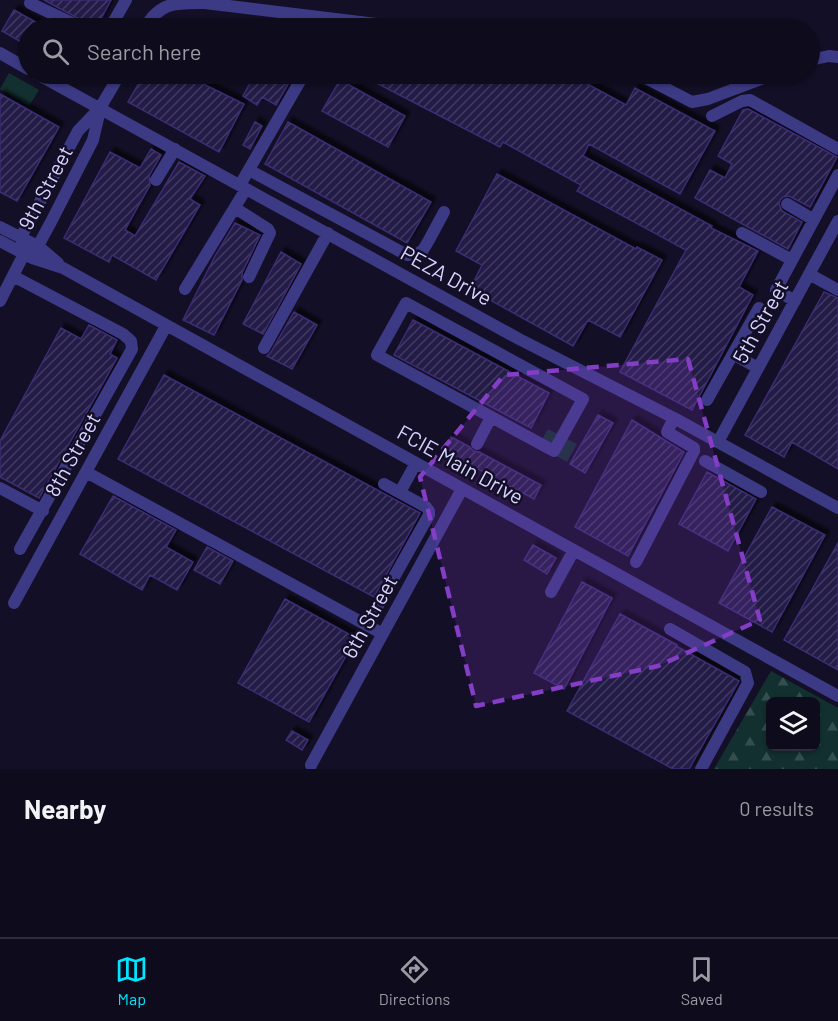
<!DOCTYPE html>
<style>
body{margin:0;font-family:Barlow,sans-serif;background:#1c1929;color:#f1f3f6}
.controls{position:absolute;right:18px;bottom:18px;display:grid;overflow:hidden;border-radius:9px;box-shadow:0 2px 4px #0004}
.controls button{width:54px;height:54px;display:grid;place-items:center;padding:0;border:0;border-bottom:2px solid #2e2b3b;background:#0e0b1c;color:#f1f3f6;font:30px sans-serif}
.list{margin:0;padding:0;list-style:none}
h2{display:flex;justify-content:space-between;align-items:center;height:78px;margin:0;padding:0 24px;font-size:26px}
h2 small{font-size:20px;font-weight:400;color:#9b9ba3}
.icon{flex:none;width:33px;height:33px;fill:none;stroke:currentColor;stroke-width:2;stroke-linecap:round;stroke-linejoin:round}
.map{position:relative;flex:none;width:838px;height:769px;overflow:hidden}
.search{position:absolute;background:#0e0b1c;box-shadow:0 2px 4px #0004;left:18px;right:18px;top:18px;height:66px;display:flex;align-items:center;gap:15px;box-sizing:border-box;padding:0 21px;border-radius:33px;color:#9b9ba3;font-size:22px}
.sheet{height:168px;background:#0e0b1c}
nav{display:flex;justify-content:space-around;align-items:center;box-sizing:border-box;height:84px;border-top:2px solid #2e2b3b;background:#0e0b1c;font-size:16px;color:#9b9ba3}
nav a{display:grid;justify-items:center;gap:3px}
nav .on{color:#00e5ff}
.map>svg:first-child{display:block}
.forest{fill:url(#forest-firs);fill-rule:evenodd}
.pitch{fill:#12302f}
.building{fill:url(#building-hatch);stroke:#3b2d73;stroke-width:1.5;filter:url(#shadow)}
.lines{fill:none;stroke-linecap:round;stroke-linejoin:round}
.minor{stroke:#3d3a85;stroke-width:12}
.marked{fill:#843dc5;fill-opacity:0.2;stroke:#843dc5;stroke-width:4.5;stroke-dasharray:12 8;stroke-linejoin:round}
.labels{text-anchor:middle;stroke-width:5;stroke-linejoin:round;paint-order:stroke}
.street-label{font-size:21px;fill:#d9d4ff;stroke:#130f26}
</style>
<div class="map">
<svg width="838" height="769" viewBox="0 0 838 769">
<defs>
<pattern id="forest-firs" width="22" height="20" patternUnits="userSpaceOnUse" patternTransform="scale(1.5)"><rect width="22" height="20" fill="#12302f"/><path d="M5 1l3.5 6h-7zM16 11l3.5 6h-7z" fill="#344d4e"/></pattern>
<pattern id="building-hatch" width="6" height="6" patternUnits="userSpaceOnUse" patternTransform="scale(1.5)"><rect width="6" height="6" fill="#241b47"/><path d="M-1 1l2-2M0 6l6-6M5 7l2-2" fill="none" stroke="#433b63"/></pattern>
<filter id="shadow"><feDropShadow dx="4.5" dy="-4.5" stdDeviation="1.5" flood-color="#0009"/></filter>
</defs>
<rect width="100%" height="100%" fill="#130f26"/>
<path class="forest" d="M771,671l67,37v61h-124zM770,702h46v44h-46z"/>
<path class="pitch" d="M9,73l30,17 -10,16 -29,-17z
M548,429l29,15 -10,18 -29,-16z"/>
<path class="building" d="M44,0h67l-15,28z
M14,10l32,18h-18v18l-26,-15z
M144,74h63l-6,9 43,21 -25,48 -91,-50z
M255,74h39l-18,31 -14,-8 -5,8 -14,-9z
M359,74h169l19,9 5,-9h17l57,31 9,-17 80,43 -35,63 -91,-50 -6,12 129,70 -1,2 47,23 -19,36 14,8 -61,115 -72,-38 66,-122 -109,-59 4,-6 -78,-43 -3,5z
M340,80l65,36 -17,31 -66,-36z
M0,94l59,33 -42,74 -17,-9z
M748,109l89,48 -27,50 -21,-11 -6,1 -3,3 -1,4 3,7 20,11 -14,27 -93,-51 15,-28 15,8 7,-14 -14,-8 25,-46z
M255,122l7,4 -12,23 -7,-4z
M288,122l143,80 -24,41 -142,-79z
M151,149l10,6 -12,21 1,9 -25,45 10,6 44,-74 26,14 -15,23 10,6 -44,75 -44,-25 -3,7 -45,-24 46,-86 30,16z
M497,174l139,75 1,-2 25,13 -42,77 -32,-17 -15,26 -103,-57 12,-24 -26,-14z
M235,223l25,12 -18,38v7l-28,55 -31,-15 32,-64z
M281,252l20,12 -38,70 -20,-10z
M824,292l14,6v171l-46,-27 -8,15 -39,-22z
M294,312l23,13 -25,44 -25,-13 4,-4z
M413,320l136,73 -18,35 -137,-73z
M89,325l28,15 -7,14 7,4 -78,140 -39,-21v-36l61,-113 20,11z
M164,375l256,138 -46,84 -256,-138z
M598,415l15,8 -28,50 -15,-9z
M632,420l52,32 -56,104 -53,-29z
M451,437l19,10 3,4 6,1 62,33 -7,14 -90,-48z
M707,472l49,27 -28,52 -49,-27z
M113,496l63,34 -10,17 27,15 -16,28 -27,-15 -8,15 -62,-36z
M772,507l53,28 -53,97 -53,-29z
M838,543v127l-54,-30z
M533,545l23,13 -9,16 -23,-14z
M207,547l26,14 -13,23 -26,-14z
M582,582l30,16 -48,91 -30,-16z
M285,599l71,39 -47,84 -71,-39z
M620,614l57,31 -1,1 63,35 -50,88h-16l-106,-58z
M292,731l16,9 -6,10 -16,-10z"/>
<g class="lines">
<path class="minor" d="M30,3l52,25
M110,28l16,-28
M145,28c15,-27 32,-25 60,-25l204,25
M0,53l28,16
M810,60l19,-4 9,1
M37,74l482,265 155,79 164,90
M638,74l54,28 16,-3 66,-25
M712,116l30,-15 8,-1 88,49
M249,170l158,85h9l7,-5 6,-10 15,-28
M156,180l19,-31
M240,185l64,-111
M787,204l27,16
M235,208l33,21 2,4 -21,44
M0,227l38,19 20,17
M742,233l50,27
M0,241l32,17 31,10 775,428
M24,254l-3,-17 57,-106 22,-23 20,-34
M24,254l14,-8 14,-26 41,-80 7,-30
M809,274l29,16
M13,276l110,58 8,7 1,8 -112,200
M185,289l61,-100
M0,301l24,-47
M795,301l-19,-11 62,-115
M406,303l177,96 -29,52 -177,-96z
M264,348l64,-115
M733,354l25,14
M707,400l52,-92
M718,442l120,-221
M477,444l14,-27
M705,461l56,31
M86,472l297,162
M0,488l43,23
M400,492l16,-29
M636,562l58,-111v-3l-27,-16 7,-14
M551,592l23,-42
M14,603l152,-277
M367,625l62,-110v-4l-3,-4 -42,-23
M670,629l75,43 3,11 -47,86
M311,765l151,-276"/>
</g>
<path class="marked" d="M688,359l72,261 -102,46 -182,40 -56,-229 84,-102z"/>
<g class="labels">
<g class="street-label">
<text transform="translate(46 188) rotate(-62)" y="7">9th Street</text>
<text transform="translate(446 276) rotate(29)" y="7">PEZA Drive</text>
<text transform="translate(761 322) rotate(-61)" y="7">5th Street</text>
<text transform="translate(73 455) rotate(-61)" y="7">8th Street</text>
<text transform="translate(460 465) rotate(29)" y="7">FCIE Main Drive</text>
<text transform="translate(370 617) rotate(-61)" y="7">6th Street</text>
</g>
</g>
</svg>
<div class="controls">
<button><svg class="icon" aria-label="layers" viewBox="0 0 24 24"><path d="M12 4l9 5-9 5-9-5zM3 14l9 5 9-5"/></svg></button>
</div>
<div class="search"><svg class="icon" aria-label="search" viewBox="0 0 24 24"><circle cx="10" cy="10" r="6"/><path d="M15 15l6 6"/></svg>Search here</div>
</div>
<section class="sheet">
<h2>Nearby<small>0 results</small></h2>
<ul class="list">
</ul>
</section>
<nav>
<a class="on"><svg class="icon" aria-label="map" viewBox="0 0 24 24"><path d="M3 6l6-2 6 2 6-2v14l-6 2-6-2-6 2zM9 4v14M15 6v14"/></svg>Map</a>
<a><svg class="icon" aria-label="directions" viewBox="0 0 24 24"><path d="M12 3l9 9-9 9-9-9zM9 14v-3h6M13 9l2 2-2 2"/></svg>Directions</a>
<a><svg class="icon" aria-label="saved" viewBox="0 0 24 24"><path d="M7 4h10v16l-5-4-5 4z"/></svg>Saved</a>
</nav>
